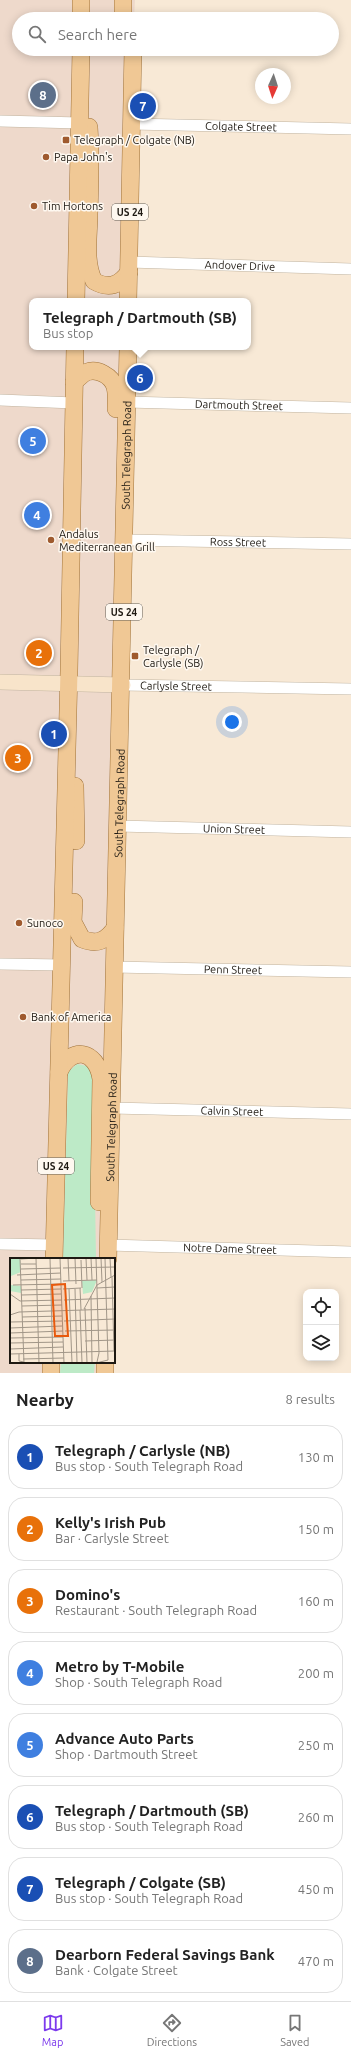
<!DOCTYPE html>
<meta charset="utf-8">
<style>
body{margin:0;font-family:Ubuntu,sans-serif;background:#f2f2f2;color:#222}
.controls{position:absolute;right:12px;bottom:12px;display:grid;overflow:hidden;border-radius:8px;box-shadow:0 2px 10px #0003}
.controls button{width:36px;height:36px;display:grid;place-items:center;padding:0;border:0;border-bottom:1px solid #e0e0e0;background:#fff;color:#222;font:20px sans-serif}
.compass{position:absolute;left:255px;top:68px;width:36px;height:36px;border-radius:50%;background:#fff;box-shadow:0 2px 10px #0003;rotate:183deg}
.you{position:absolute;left:232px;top:722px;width:14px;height:14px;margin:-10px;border:3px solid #fff;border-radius:50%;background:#1a73e8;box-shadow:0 0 0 6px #1a73e833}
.badge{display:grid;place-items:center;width:26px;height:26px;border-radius:50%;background:#7c3aed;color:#fff;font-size:13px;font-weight:700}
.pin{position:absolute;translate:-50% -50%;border:2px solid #fff;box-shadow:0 1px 4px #0006}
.popup{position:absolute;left:29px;top:298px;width:222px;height:52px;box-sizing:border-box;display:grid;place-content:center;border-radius:8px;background:#fff;filter:drop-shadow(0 1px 3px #0005);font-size:13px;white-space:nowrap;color:#767676}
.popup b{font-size:15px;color:#222}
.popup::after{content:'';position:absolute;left:50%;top:100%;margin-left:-8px;border:8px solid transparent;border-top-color:#fff}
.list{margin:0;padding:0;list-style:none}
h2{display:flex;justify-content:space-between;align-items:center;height:52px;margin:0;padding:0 16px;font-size:17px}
h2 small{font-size:13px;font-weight:400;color:#767676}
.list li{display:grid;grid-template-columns:26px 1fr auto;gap:12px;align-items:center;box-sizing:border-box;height:64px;margin:0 8px 8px;padding:0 8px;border:1px solid #e0e0e0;border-radius:16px}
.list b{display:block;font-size:15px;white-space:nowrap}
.list p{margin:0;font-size:13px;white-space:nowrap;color:#767676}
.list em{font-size:13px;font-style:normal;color:#767676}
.icon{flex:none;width:22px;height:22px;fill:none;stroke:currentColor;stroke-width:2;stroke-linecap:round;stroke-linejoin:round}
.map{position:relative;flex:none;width:351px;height:1373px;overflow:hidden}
.search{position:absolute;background:#fff;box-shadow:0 2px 10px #0003;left:12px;right:12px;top:12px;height:44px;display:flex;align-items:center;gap:10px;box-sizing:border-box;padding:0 14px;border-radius:22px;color:#767676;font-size:15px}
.sheet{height:628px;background:#fff}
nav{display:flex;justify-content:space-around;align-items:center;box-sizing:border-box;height:56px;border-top:1px solid #e0e0e0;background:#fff;font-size:11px;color:#767676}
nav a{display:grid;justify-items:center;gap:2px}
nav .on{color:#7c3aed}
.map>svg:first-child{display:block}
.commercial{fill:#eed9cb}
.green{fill:#bdeac7}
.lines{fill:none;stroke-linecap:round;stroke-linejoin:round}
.street-casing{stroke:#c1b4a0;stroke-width:12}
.secondary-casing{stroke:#c1b4a0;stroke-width:16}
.primary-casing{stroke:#a0733a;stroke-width:18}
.street{stroke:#fff;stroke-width:11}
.secondary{stroke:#f8e4ca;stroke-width:15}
.primary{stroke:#f0c895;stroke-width:17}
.poi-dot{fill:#9f5a2e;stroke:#fef8f0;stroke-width:1.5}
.labels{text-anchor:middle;stroke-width:3;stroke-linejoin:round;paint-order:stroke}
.shield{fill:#fef8f0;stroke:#615c55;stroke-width:1}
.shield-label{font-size:10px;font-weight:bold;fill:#1e1912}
.street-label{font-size:11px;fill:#1e1912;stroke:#fef8f0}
.poi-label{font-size:11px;fill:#1e1912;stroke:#fef8f0;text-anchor:start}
.inset-road{fill:none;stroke:#a19688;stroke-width:1}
.view{fill:#e8590c;fill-opacity:0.15;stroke:#e8590c;stroke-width:2}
.inset-edge{fill:none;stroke:#1e1912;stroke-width:2}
</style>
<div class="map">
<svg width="351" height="1373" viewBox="0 0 351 1373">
<rect width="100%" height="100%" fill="#f8e9d6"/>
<path class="commercial" d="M0,0h135l-1,19h-115v30h115l-5,252h-97v46h96l-20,912h-97v103h95l-1,11h-105z"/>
<path class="green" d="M77,1064l10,2 6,6 3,187h-33l5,-183v-4z
M61,1362h34l-1,11h-34z"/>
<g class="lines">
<g class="street-casing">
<g id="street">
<path d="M0,121l80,2"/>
<path id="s1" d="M132,124l219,5"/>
<path id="s2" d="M129,262l222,7"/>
<path d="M0,400l74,3"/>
<path id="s3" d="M127,402l224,6"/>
<path id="s4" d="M124,540l227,4"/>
<path id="s5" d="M123,685l228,4"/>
<path id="s6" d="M118,826l233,6"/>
<path d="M0,964l62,1"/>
<path id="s7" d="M114,967l237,5"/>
<path id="s8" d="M112,1108l239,6"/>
<path d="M0,1244l54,1"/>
<path id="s9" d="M108,1245l243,7"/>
</g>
</g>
<g class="secondary-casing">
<path id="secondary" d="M0,682l123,3"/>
</g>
<g class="primary-casing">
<g id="primary">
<path d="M81,19v-19"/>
<path d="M123,19v-19"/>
<path d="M89,127c2,29 1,58 0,87 0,21 -5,48 5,67 14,8 25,5 35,-9"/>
<path d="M76,301l5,-252"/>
<path d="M128,301l5,-252"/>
<path d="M74,382c4,-3 8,-8 13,-10 10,-4 25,4 28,15 2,7 1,15 1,22"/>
<path d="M75,786l1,55"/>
<path d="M74,902l-1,20 9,17c15,6 24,2 33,-11"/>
<path d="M59,1072c12,-27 38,-22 42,7l-2,123"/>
<path d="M54,1259l15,-588 6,-324"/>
<path id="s10" d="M108,1259c8,-304 16,-608 20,-912"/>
<path d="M51,1373v-11"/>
<path d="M105,1373v-11"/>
</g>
</g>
<use href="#street" class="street"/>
<use href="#secondary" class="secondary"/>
<use href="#primary" class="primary"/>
</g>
<g class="poi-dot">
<rect x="62" y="136" width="8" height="8" rx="2"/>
<circle cx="46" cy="157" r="4"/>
<circle cx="34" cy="206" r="4"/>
<circle cx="51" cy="540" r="4"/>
<rect x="131" y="652" width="8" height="8" rx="2"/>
<circle cx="19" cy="923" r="4"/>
<circle cx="23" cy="1017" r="4"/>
</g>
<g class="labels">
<g class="shield">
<rect x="112" y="204" width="36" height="16" rx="3"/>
<rect x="106" y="604" width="36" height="16" rx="3"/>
<rect x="38" y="1158" width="36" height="16" rx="3"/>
</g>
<g class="shield-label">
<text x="130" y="216">US 24</text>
<text x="124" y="616">US 24</text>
<text x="56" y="1170">US 24</text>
</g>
<g class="street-label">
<text dy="4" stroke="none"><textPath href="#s1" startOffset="109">Colgate Street</textPath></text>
<text dy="4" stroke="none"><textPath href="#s2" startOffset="111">Andover Drive</textPath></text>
<text dy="4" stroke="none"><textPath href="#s3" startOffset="112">Dartmouth Street</textPath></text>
<text dy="4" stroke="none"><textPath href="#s10" startOffset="804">South Telegraph Road</textPath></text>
<text dy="4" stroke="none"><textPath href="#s4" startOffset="114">Ross Street</textPath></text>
<text dy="4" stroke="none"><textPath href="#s5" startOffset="53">Carlysle Street</textPath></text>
<text dy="4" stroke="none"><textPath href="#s10" startOffset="456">South Telegraph Road</textPath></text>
<text dy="4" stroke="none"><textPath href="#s6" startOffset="116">Union Street</textPath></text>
<text dy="4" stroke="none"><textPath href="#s7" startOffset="119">Penn Street</textPath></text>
<text dy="4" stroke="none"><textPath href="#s8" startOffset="120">Calvin Street</textPath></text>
<text dy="4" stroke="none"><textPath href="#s10" startOffset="132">South Telegraph Road</textPath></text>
<text dy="4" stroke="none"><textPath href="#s9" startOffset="122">Notre Dame Street</textPath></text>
</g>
<g class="poi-label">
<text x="74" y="144">Telegraph / Colgate (NB)</text>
<text x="54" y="161">Papa John's</text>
<text x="42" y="210">Tim Hortons</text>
<text x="59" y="538">Andalus<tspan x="59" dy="13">Mediterranean Grill</tspan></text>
<text x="143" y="654">Telegraph /<tspan x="143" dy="13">Carlysle (SB)</tspan></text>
<text x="27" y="927">Sunoco</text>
<text x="31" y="1021">Bank of America</text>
</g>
</g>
<g transform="translate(10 1258)">
<rect width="105" height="105" fill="#f8e9d6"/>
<path d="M0,0h10l1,14 -10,4v9l10,1v7l-11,-2zM87,22l-5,12 -9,2 -1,-13z" fill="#bdeac7"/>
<path class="inset-road" d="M10,0l4,105M26,0l3,105M40,0l3,105M50,0l4,105M58,0l1,23M65,0l1,26M76,0l1,22M81,0l1,22M86,0l3,95 -2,9M91,0l1,24M100,0l1,19M11,1l15,-1M71,2l1,28M11,6h15M53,10l52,-1M11,11l40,-1M7,17l44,-2M102,19l2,74M11,22l40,-1M53,23l34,-1M3,27l48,-1M70,30l1,22M87,30l18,-1M53,31l18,-1M59,31l3,74M65,31l2,74M11,32l40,-1M0,36l10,7 42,-1M11,37l40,-1M81,38l1,67M54,42l51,-2M12,48l40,-1M75,50l2,55M74,51l13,-24 18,-10M70,52l2,53M0,57l9,-3 96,-3M12,59l40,-1M54,63l51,-2M0,64l52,-1M0,70l52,-2M55,73l50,-1M0,75l53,-2M0,80l53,-1M75,83l30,-1M0,85l53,-1M0,91l53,-2M0,96l105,-3M9,96v7l5,1M13,101l41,-1M56,105h13M86,105l12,-3 -3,-102"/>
<path class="view" d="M55,26l3,52h-13l-3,-51z"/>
<rect width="105" height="105" class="inset-edge"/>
</g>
</svg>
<div class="controls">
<button><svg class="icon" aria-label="locate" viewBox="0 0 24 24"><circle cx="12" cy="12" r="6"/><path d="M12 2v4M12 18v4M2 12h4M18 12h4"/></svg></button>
<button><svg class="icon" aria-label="layers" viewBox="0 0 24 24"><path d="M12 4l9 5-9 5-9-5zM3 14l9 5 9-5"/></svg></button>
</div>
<svg class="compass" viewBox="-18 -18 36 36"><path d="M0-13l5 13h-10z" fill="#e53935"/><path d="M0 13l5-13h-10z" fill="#767676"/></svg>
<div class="you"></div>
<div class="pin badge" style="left:54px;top:734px;background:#1a4fb4">1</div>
<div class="pin badge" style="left:39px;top:653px;background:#e8710a">2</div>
<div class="pin badge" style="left:18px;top:758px;background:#e8710a">3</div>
<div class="pin badge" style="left:37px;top:515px;background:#3f7fe0">4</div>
<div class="pin badge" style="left:33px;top:441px;background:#3f7fe0">5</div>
<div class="pin badge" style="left:140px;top:378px;background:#1a4fb4">6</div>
<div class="popup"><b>Telegraph / Dartmouth (SB)</b>Bus stop</div>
<div class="pin badge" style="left:143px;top:106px;background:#1a4fb4">7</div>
<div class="pin badge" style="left:43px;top:95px;background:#5c6f8a">8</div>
<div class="search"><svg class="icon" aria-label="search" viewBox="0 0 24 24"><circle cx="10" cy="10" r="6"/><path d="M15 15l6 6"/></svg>Search here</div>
</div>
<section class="sheet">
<h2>Nearby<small>8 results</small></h2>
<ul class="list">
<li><span class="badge" style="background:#1a4fb4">1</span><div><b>Telegraph / Carlysle (NB)</b><p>Bus stop · South Telegraph Road</p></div><em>130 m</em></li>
<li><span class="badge" style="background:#e8710a">2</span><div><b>Kelly's Irish Pub</b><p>Bar · Carlysle Street</p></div><em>150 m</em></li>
<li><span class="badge" style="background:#e8710a">3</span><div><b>Domino's</b><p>Restaurant · South Telegraph Road</p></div><em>160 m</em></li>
<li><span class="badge" style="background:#3f7fe0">4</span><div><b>Metro by T-Mobile</b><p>Shop · South Telegraph Road</p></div><em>200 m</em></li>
<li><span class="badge" style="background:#3f7fe0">5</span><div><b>Advance Auto Parts</b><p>Shop · Dartmouth Street</p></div><em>250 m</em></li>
<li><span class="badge" style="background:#1a4fb4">6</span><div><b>Telegraph / Dartmouth (SB)</b><p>Bus stop · South Telegraph Road</p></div><em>260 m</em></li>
<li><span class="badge" style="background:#1a4fb4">7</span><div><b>Telegraph / Colgate (SB)</b><p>Bus stop · South Telegraph Road</p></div><em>450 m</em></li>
<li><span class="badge" style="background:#5c6f8a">8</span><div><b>Dearborn Federal Savings Bank</b><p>Bank · Colgate Street</p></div><em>470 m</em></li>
</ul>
</section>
<nav>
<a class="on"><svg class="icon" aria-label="map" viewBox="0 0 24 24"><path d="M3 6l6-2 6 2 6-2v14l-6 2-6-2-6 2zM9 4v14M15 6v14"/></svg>Map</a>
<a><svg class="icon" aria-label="directions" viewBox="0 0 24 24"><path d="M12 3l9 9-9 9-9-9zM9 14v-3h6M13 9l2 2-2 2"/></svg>Directions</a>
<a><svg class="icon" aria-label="saved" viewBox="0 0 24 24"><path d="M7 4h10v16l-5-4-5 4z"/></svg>Saved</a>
</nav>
